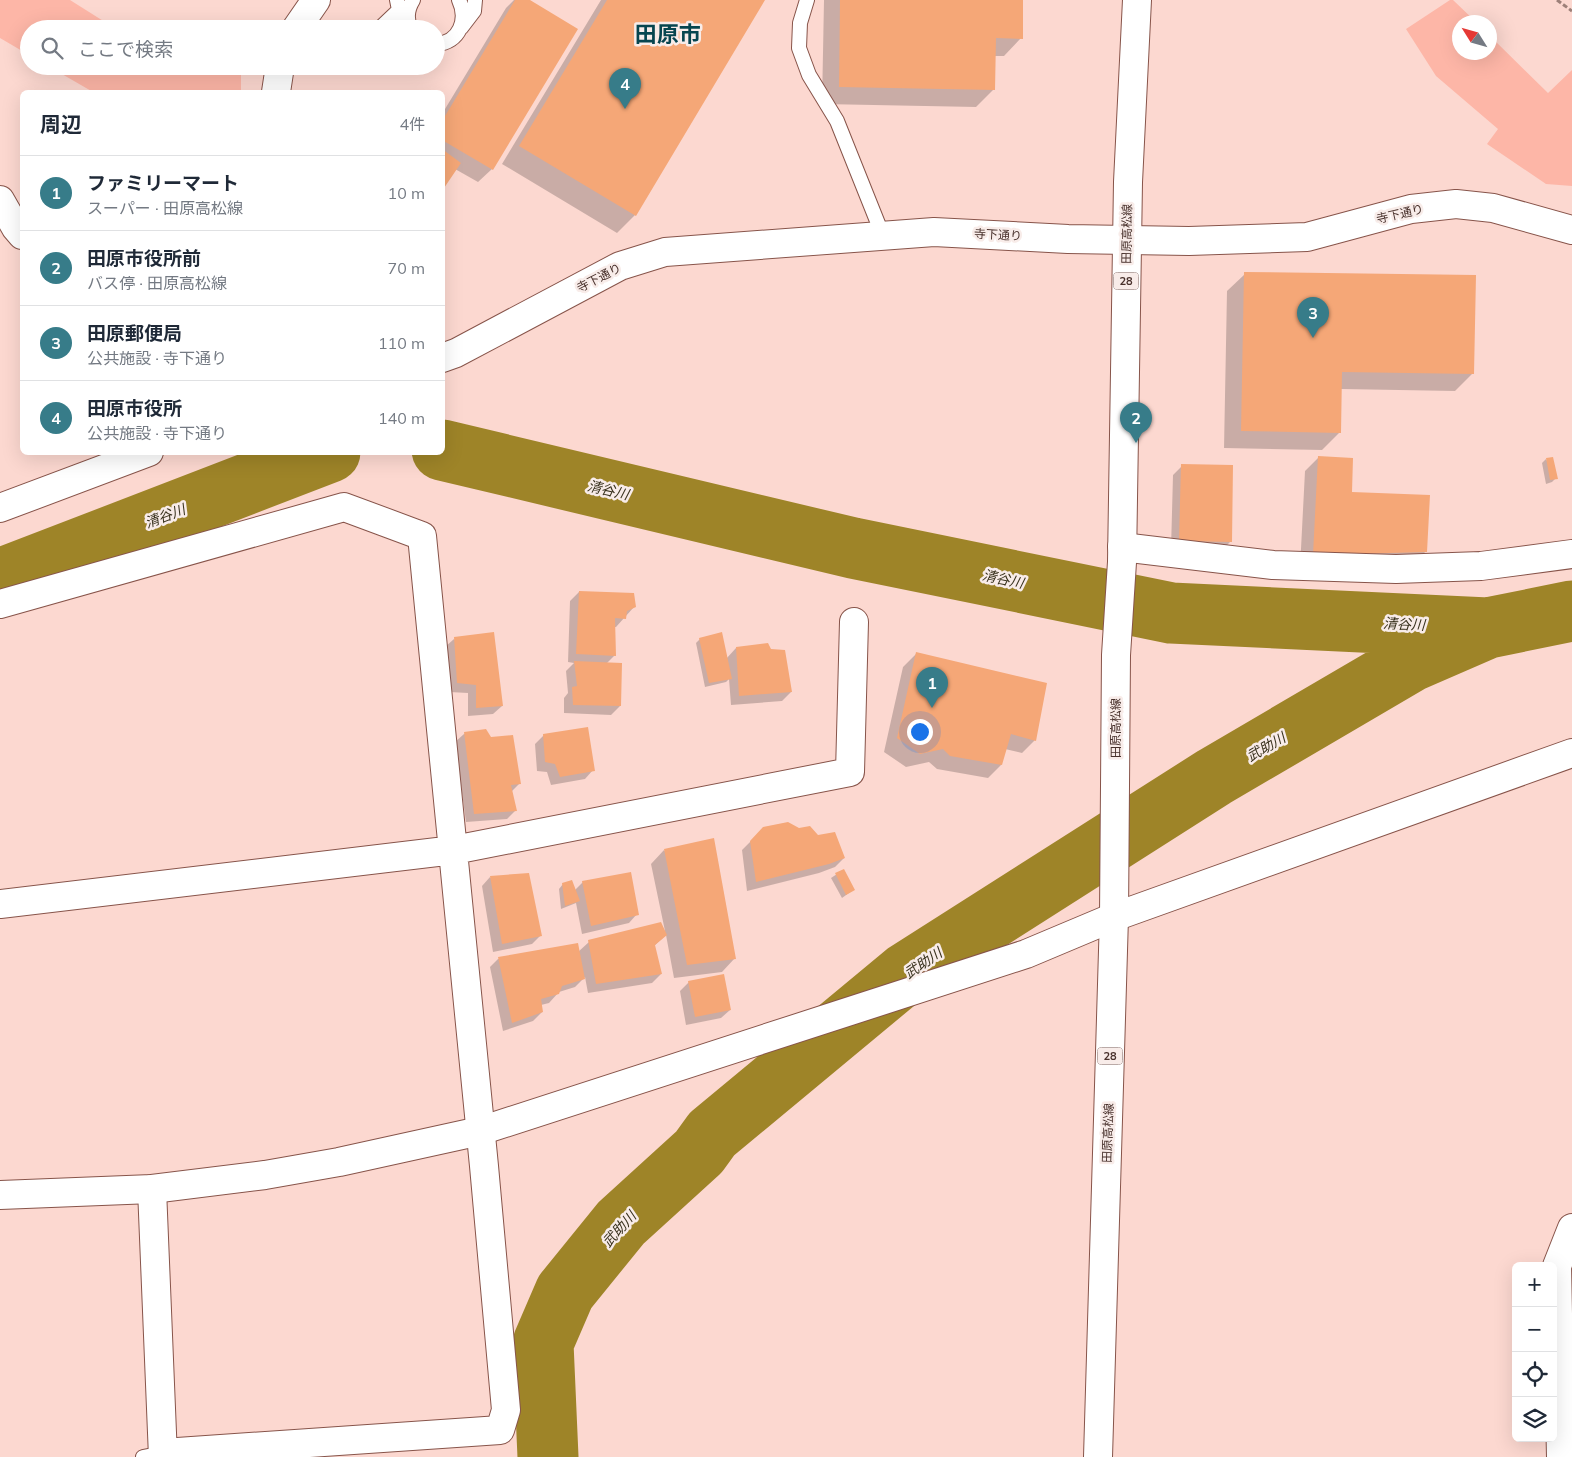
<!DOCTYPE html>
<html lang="ja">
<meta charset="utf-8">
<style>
body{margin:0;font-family:Mulish,"Noto Sans JP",sans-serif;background:#f6f6f7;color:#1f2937}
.controls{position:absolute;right:15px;bottom:15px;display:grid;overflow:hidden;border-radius:8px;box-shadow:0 5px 20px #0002}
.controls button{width:45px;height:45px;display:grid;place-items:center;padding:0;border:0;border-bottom:1px solid #e0e1e3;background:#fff;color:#1f2937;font:25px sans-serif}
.compass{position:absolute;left:1452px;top:15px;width:45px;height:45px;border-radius:50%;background:#fff;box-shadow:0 5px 20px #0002;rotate:307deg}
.you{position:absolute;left:919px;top:731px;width:18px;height:18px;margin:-12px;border:4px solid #fff;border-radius:50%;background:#1a73e8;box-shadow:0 0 0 8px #1a73e833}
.badge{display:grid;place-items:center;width:32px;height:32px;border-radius:50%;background:#377c89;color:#fff;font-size:16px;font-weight:700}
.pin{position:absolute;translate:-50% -41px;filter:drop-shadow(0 1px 2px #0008)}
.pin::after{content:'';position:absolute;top:26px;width:18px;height:15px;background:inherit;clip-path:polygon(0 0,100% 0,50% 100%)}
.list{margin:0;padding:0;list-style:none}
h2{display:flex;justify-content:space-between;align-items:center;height:65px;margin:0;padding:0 20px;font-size:21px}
h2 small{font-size:16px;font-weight:400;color:#747a83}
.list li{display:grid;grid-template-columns:32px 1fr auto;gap:15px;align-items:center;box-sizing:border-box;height:75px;padding:0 20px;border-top:1px solid #e0e1e3}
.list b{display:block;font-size:19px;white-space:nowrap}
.list p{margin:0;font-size:16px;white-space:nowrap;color:#747a83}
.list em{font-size:16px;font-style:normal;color:#747a83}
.icon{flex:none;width:28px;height:28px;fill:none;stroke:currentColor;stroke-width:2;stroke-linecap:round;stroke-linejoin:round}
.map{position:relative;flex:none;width:1572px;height:1457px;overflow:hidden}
.search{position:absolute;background:#fff;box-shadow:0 5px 20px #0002;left:20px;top:20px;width:425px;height:55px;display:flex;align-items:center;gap:12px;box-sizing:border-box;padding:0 18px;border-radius:28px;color:#747a83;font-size:19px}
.panel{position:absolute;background:#fff;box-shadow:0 5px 20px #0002;left:20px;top:90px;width:425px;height:365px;border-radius:8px}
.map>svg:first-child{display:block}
.green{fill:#fdb6a7}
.shadow{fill:#0003}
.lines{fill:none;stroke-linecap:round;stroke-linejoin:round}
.river{stroke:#9e8428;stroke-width:61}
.building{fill:#f5a777}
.lane-casing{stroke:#87544a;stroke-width:16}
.street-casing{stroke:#87544a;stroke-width:30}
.secondary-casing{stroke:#87544a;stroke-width:30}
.primary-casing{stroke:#87544a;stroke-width:30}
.path{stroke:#9d8079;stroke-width:3;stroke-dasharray:5 2.5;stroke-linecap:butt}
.lane{stroke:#fff;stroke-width:14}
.street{stroke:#fff;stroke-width:28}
.secondary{stroke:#fff;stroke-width:28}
.primary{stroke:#fff;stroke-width:28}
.labels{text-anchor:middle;stroke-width:5;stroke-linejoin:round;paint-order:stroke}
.shield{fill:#f8ece9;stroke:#7d6965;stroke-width:1}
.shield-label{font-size:11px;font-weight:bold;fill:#48312c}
.street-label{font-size:12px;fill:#48312c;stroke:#f8ece9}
.water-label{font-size:14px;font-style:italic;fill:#38311d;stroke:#f8ece9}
.town-label{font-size:22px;font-weight:bold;fill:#06454f;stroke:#f8ece9}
</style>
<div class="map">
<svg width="1572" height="1457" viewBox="0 0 1572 1457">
<rect width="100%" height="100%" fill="#fcd8d0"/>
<path class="green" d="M0,0h70l46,29h-87v26l-29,-17z
M1450,0h3l23,22h-16v30h30v-16l58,57 24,-23v116l-26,-2 -59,-40 11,-15 -62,-53 -30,-47z
M48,66h145l48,5v21h-148z"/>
<path class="shadow" d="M514,0h14l-36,169 -14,13 -23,-13 -13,19v-74l64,-106z
M601,0h162l-128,215 -18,18 -115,-69z
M824,0h198l-1,38 -17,18h-10v33l-18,18 -154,-3z
M1245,274l228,99 -18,18 -114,-2 -1,43 -18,18 -98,-2 3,-157z
M1319,457l31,36 76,58 -13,14 -113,3 5,-97z
M1546,459l10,19 -4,4 -6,2 -4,-21z
M1182,466l49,75 -9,9 -51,-1 2,-74z
M579,592l55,15 -18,20h-2l1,28 -8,8 13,43 -9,9 -47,-2v-15l4,-5 -2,-22 8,-8 -6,-1 2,-61z
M454,639l48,67 -9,8 -25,2v-23l-19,-1 -4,-45z
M700,639l26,20 10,-11 55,44 -9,9 -51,4 -2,-26 -3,3 -21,5 -9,-44z
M916,654l119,86 -13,13 -17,-4 -4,16 -13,13 -51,-9 -8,-7 -23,5 -22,-15 19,-85z
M486,731l34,52 -9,9 5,18 -9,9 -41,3 -11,-80 9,-8z
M544,735l49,35 -8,9 -34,6 -4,-13 -10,-1 -2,-27z
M754,838l90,20 -9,9 -16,6 -72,18 -5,-41z
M664,850l71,108 -13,14 -48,6 -8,-43 -12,11 7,28 -9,9 -64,10 -3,-16 -10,10 -16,5 -10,11 -8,2 1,7 -9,9 -30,10 -13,-64 8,-8 80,-7 11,-10 76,-11 -14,-67z
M843,870l10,20 -11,8 -11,-20z
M490,877l51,58 -9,9 -39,8 -11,-66z
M583,882l54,32 -8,9 -47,11 -6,-31 -15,6 -2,-20 4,-5 12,6z
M689,982l41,28 -9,8 -35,7 -6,-34z"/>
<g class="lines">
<path class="river" d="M442,450l411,98 318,65 317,15 84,-17
M0,579l330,-127
M548,1457l-5,-114 22,-51 56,-69 78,-71 13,-18 194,-161 308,-196 198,-116 76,-33"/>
</g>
<path class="building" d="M515,0h15l48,29 -85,141 -51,-30v-19z
M607,0h158l-129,216 -117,-70z
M840,0h183v39l-27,-1 -1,52 -156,-3z
M442,149l19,14 -19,28z
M1244,272l232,3 -2,99 -132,-2 -1,61 -100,-2z
M1318,456l35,2 -1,34 78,3 -3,57 -114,3z
M1553,457l5,22 -8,1 -4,-22z
M1181,464l52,1 -1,77 -53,-1z
M579,591l55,2 2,14 -9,4 -1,8 -11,-1 1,38 -40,-2z
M494,632l9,74 -27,2v-23l-19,-2 -3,-46z
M722,632l10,47 -23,4 -10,-45z
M768,643l3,6 14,1 7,42 -53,4 -3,-49z
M916,652l131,31 -11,58 -25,-7 -9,31 -52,-9 -7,-7 -23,5 -23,-16z
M574,661l48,2 -1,43 -48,-1 -1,-18 5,-1z
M588,727l7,44 -35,6 -5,-13 -10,-2 -2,-28z
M486,729l5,8 22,-2 8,49 -10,1 6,26 -43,3 -10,-82z
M788,822l11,6 11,-2 8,9 17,-3 10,26 -16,6 -73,18 -6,-41 13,-14z
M714,838l22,121 -49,6 -23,-116z
M844,869l11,21 -9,5 -11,-22z
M631,872l8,43 -48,11 -9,-45z
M529,873l13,63 -40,8 -12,-68z
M572,880l8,21 -15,5 -3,-23z
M661,922l6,13 -12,10 7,29 -66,10 -8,-44z
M578,943l7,36 -23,7 -3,8 -18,5 2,13 -31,11 -14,-66z
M724,974l7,36 -36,7 -7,-36z"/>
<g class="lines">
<g class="lane-casing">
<path id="lane" d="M397,0l2,10 12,19
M807,0l-7,23 -1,25 10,27 28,46 46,115
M410,26c-4,-9 -2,-18 3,-26
M461,28l13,-17 1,-11
M379,29l20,-19
M436,44c24,-1 32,-25 23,-44
M143,1457l20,-4"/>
</g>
<g class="street-casing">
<path id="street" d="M296,29l20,-29
M276,92l4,-26
M0,200l16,28 6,7
M442,358l14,-5 164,-87 45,-14 269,-20 134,7 121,2 118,-4 104,-28 45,-5 37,4 79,22
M0,508l149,-56
M1122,547l151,18 123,4 85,-3 91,-12
M0,604l344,-97 78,29 62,630 22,244 -6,20 -337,23
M0,904l454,-54 396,-78 4,-150
M152,1189l11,268
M1561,1457l-4,-191 15,-38"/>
</g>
<g class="secondary-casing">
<path id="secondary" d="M0,1195l152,-6 113,-14 74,-13 141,-31 546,-177 88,-37 458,-164"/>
</g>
<g class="primary-casing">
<path id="primary" d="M1098,1457l16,-540 2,-262 6,-93 6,-380 9,-182"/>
</g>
<path class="path" d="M1557,0l15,11"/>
<use href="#lane" class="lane"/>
<use href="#street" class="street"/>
<use href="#secondary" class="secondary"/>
<use href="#primary" class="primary"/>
</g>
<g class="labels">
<g class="shield">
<rect x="1113.5" y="272.5" width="25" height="17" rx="4"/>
<rect x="1097.5" y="1047.5" width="25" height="17" rx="4"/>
</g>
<g class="shield-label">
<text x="1126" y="285">28</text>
<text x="1110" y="1060">28</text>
</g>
<g class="street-label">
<text transform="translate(1400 214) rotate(-13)" y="4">寺下通り</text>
<text transform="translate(1127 234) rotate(-89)" y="4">田原高松線</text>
<text transform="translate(998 235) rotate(3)" y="4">寺下通り</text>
<text transform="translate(599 278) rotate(-27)" y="4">寺下通り</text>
<text transform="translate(1116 728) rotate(-90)" y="4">田原高松線</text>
<text transform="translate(1108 1133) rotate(-88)" y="4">田原高松線</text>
</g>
<g class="water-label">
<text transform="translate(608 490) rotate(13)" y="5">清谷川</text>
<text transform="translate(165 516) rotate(-21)" y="5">清谷川</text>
<text transform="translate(1003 579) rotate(12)" y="5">清谷川</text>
<text transform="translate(1404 624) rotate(3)" y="5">清谷川</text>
<text transform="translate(1266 747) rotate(-30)" y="5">武助川</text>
<text transform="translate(923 963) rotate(-34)" y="5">武助川</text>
<text transform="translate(619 1229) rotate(-48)" y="5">武助川</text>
</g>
<g class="town-label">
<text x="668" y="42">田原市</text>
</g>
</g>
</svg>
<div class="controls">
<button>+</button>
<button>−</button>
<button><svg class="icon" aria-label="locate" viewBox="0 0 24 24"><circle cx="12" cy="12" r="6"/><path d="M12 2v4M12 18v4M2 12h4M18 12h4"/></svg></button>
<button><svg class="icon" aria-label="layers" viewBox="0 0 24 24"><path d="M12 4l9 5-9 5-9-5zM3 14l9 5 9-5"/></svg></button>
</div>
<svg class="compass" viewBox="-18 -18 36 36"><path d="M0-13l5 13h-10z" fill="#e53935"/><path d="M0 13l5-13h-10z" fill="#747a83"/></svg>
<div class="you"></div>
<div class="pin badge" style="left:932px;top:708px">1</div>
<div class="pin badge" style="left:1136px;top:443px">2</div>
<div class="pin badge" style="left:1313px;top:338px">3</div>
<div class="pin badge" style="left:625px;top:109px">4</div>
<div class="search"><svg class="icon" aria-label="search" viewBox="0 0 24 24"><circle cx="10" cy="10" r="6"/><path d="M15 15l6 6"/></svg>ここで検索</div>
<section class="panel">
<h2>周辺<small>4件</small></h2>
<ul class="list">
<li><span class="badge">1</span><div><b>ファミリーマート</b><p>スーパー · 田原高松線</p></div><em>10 m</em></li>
<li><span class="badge">2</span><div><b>田原市役所前</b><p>バス停 · 田原高松線</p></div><em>70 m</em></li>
<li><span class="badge">3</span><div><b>田原郵便局</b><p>公共施設 · 寺下通り</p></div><em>110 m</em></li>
<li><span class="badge">4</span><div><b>田原市役所</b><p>公共施設 · 寺下通り</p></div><em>140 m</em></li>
</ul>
</section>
</div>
